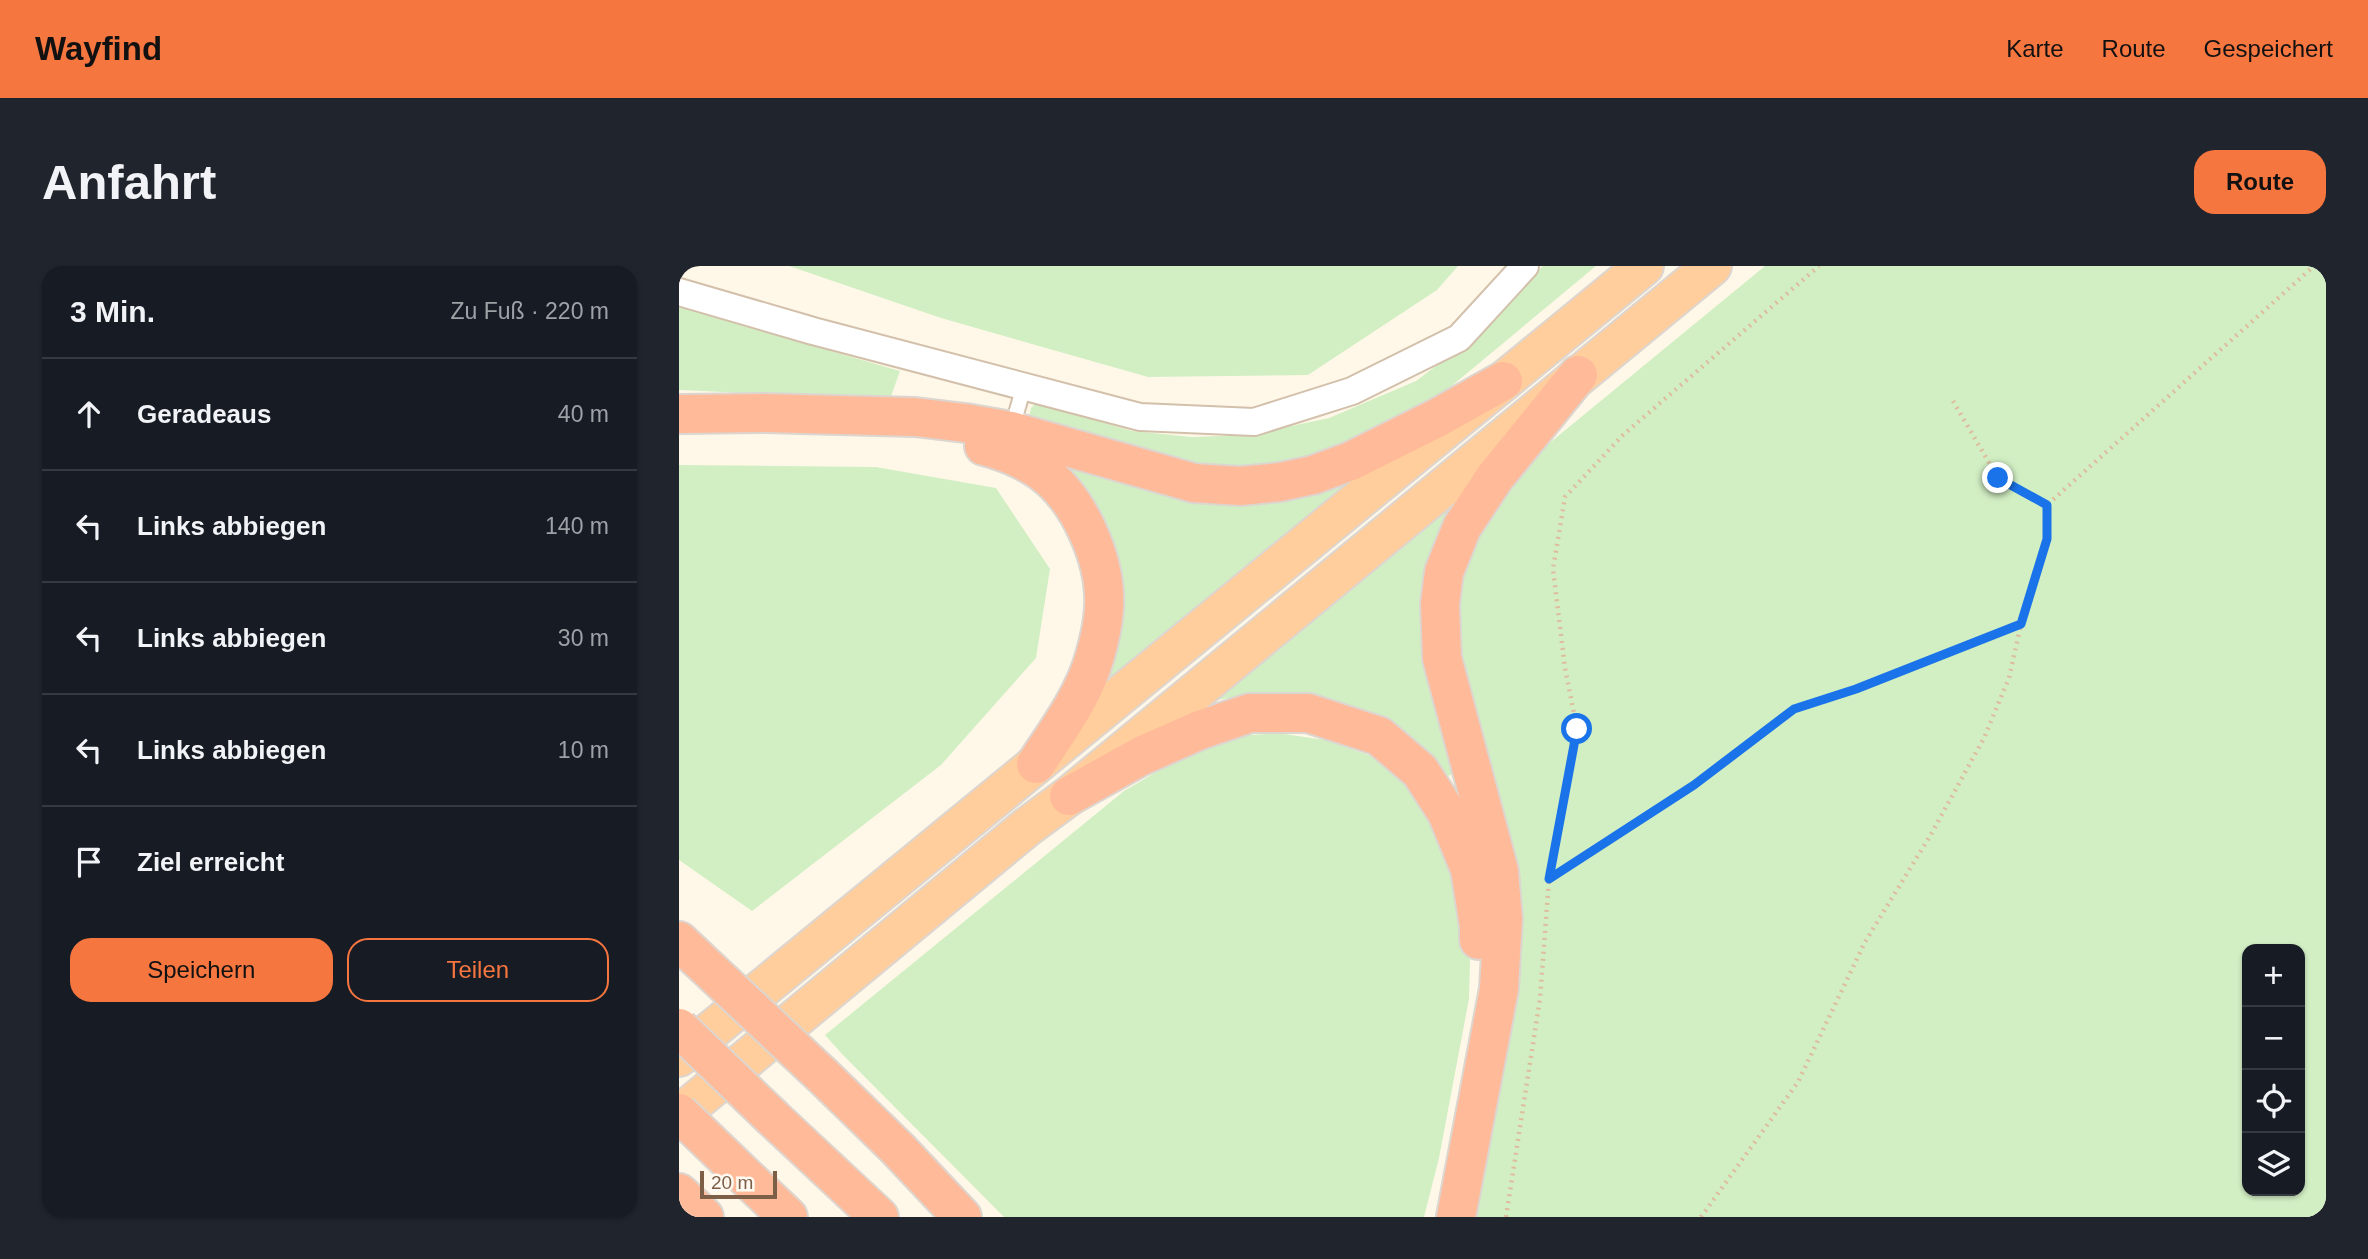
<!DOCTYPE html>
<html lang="de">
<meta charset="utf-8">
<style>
body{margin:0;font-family:Arial,sans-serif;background:#20242c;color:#f1f3f6}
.controls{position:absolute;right:21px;bottom:21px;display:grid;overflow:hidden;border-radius:14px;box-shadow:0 2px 5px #0004}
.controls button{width:63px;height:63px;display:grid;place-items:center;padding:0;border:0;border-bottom:2px solid #363941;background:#171b24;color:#f1f3f6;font:35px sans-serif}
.scale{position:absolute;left:21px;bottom:18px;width:77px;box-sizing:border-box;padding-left:7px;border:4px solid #7d5f48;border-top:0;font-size:19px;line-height:24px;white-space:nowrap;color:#7d5f48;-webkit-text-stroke:5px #fffaf1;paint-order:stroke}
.stop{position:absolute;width:21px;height:21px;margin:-16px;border:5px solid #1a73e8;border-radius:50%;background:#fff}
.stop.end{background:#1a73e8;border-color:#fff;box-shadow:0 2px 7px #0008}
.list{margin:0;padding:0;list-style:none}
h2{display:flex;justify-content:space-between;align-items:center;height:91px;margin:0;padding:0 28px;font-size:30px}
h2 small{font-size:23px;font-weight:400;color:#9ea1a6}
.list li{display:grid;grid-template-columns:46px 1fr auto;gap:21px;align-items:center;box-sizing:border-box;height:112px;padding:0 28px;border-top:2px solid #363941}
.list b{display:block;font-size:26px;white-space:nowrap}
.list em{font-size:23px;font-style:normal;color:#9ea1a6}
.actions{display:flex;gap:14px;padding:21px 28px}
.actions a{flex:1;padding:16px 0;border:2px solid #f67640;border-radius:21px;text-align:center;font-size:24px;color:#f67640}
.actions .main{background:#f67640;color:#111}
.icon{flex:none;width:38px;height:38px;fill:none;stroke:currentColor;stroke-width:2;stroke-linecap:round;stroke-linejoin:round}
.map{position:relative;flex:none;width:1647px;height:951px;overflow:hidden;border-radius:21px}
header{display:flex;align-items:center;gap:42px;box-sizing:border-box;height:98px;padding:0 35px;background:#f67640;color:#111}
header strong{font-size:33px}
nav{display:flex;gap:38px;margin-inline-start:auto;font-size:24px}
.intro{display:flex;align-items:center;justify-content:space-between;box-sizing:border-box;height:168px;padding:0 42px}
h1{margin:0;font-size:49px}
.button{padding:18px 32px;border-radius:21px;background:#f67640;color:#111;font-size:24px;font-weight:700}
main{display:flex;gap:42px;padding:0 42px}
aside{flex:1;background:#171b24;border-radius:21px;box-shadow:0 2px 5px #0004}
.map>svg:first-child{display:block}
.green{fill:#d2efc4;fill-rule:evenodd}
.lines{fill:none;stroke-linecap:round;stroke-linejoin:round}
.service-casing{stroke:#d3c0ab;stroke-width:18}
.minor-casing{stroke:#d3c0ab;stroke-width:30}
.trunk-casing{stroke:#ddd5cf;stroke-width:42}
.motorway-casing{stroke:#ddd5cf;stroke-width:42}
.path{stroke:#debc9e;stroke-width:4.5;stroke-dasharray:2 5;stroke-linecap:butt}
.service{stroke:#fff;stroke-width:14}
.minor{stroke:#fff;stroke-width:26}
.trunk{stroke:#ffce9c;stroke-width:38}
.motorway{stroke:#fb9;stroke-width:38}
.motorway-bridge-casing{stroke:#ddd5cf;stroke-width:42;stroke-linecap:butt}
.motorway-bridge{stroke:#fb9;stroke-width:38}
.route{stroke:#1a73e8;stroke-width:9}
</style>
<header>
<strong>Wayfind</strong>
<nav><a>Karte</a><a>Route</a><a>Gespeichert</a></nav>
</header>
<div class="intro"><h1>Anfahrt</h1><a class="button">Route</a></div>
<main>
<aside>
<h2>3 Min.<small>Zu Fuß · 220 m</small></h2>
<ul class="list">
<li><svg class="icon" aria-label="ahead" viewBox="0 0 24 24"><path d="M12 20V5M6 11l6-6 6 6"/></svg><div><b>Geradeaus</b></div><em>40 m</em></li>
<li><svg class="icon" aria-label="left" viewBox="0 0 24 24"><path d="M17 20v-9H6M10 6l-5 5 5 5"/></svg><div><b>Links abbiegen</b></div><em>140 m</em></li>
<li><svg class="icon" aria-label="left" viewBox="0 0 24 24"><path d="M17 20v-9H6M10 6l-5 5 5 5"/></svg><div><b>Links abbiegen</b></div><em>30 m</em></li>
<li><svg class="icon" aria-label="left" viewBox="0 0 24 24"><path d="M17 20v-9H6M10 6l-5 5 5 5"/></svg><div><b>Links abbiegen</b></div><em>10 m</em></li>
<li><svg class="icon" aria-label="arrive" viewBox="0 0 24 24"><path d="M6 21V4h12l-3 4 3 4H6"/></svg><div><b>Ziel erreicht</b></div></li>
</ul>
<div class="actions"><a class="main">Speichern</a><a>Teilen</a></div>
</aside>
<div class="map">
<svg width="1647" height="951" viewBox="0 0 1647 951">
<rect width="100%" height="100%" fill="#fff8e8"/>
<path class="green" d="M110,0h669l-21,24 -129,85 -160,2 -207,-59z
M864,0h53l-166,138 -121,61 -110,7 -171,-51 3,-13 5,-5 96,28 60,6 57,-2 80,-17 87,-37 33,-25z
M1086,0h561v951h-858l43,-225 -56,-340 3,-78 15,-40 68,-84zM1568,683h53v242h-53z
M0,41l221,64 -10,28 -211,-9z
M0,199l197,2 120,21 54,81 -14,89 -95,107 -189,146 -73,-51z
M390,202l98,24 199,-19 -275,226 25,-140c-8,-38 -25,-57 -48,-87z
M787,223l-14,24 3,256 -4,6 -3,1 -9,-13 -20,-18 -165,-47 -13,-2 -24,4 13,-16z
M599,467l47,7 52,18 37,28 53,114 3,63 -1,36 -30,159 -15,59h-420l-163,-164 -16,-18 299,-244 63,-37 50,-18z"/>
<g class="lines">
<g class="service-casing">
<path id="service" d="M333,162l12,-42"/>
</g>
<g class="minor-casing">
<path id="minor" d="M0,26l134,39 327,86 114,5 98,-31 107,-53 66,-72"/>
</g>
<g class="trunk-casing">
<path id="trunk" d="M0,791l965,-791
M0,849l348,-288 42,-31 643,-530"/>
</g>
<g class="motorway-casing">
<path id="motorway" d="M0,148l86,-1 150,4 50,6 46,8 183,52 46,3 40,-4 33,-7 38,-14 86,-43 66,-37
M305,180c19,5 37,12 54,23 41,27 69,92 66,140 -1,15 -5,33 -9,47 -11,40 -37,74 -59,108
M390,530l72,-40 59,-26 50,-17h58l71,23 41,35 27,42 23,56 9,57v14
M0,675l18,17
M144,810l75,73 64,68
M95,853l105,98
M47,892l62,59
M0,927l25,24
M777,951l43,-228 4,-70 -4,-48 -57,-213 -2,-54 4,-32 18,-45 33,-50 83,-102"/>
</g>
<path class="path" d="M1274,135l45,77 49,27
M870,613l145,-94 100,-76 62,-20 165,-65 26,-85v-34l267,-239
M827,951l34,-218 9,-120 28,-150 -12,-61 -12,-99 12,-72 58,-62 196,-169
M1022,951l97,-135 67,-140 65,-106 54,-98 25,-60 12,-54"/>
<use href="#service" class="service"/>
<use href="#minor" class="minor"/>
<use href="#trunk" class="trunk"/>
<use href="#motorway" class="motorway"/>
<g class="motorway-bridge-casing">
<path id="motorway-bridge" d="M18,692l126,118
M0,762l95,91
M0,847l47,45"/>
</g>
<use href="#motorway-bridge" class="motorway-bridge"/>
</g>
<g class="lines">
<path class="route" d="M898,463l-28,150 145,-94 100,-76 62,-20 165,-65 26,-85v-34l-49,-27"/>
</g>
</svg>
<div class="controls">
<button>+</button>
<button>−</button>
<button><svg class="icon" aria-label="locate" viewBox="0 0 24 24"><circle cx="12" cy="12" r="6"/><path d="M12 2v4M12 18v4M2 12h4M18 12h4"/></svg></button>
<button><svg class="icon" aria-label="layers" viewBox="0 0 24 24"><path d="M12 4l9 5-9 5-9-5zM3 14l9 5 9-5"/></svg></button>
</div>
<div class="scale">20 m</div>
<div class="stop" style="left:898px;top:463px"></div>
<div class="stop end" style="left:1319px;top:212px"></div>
</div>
</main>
